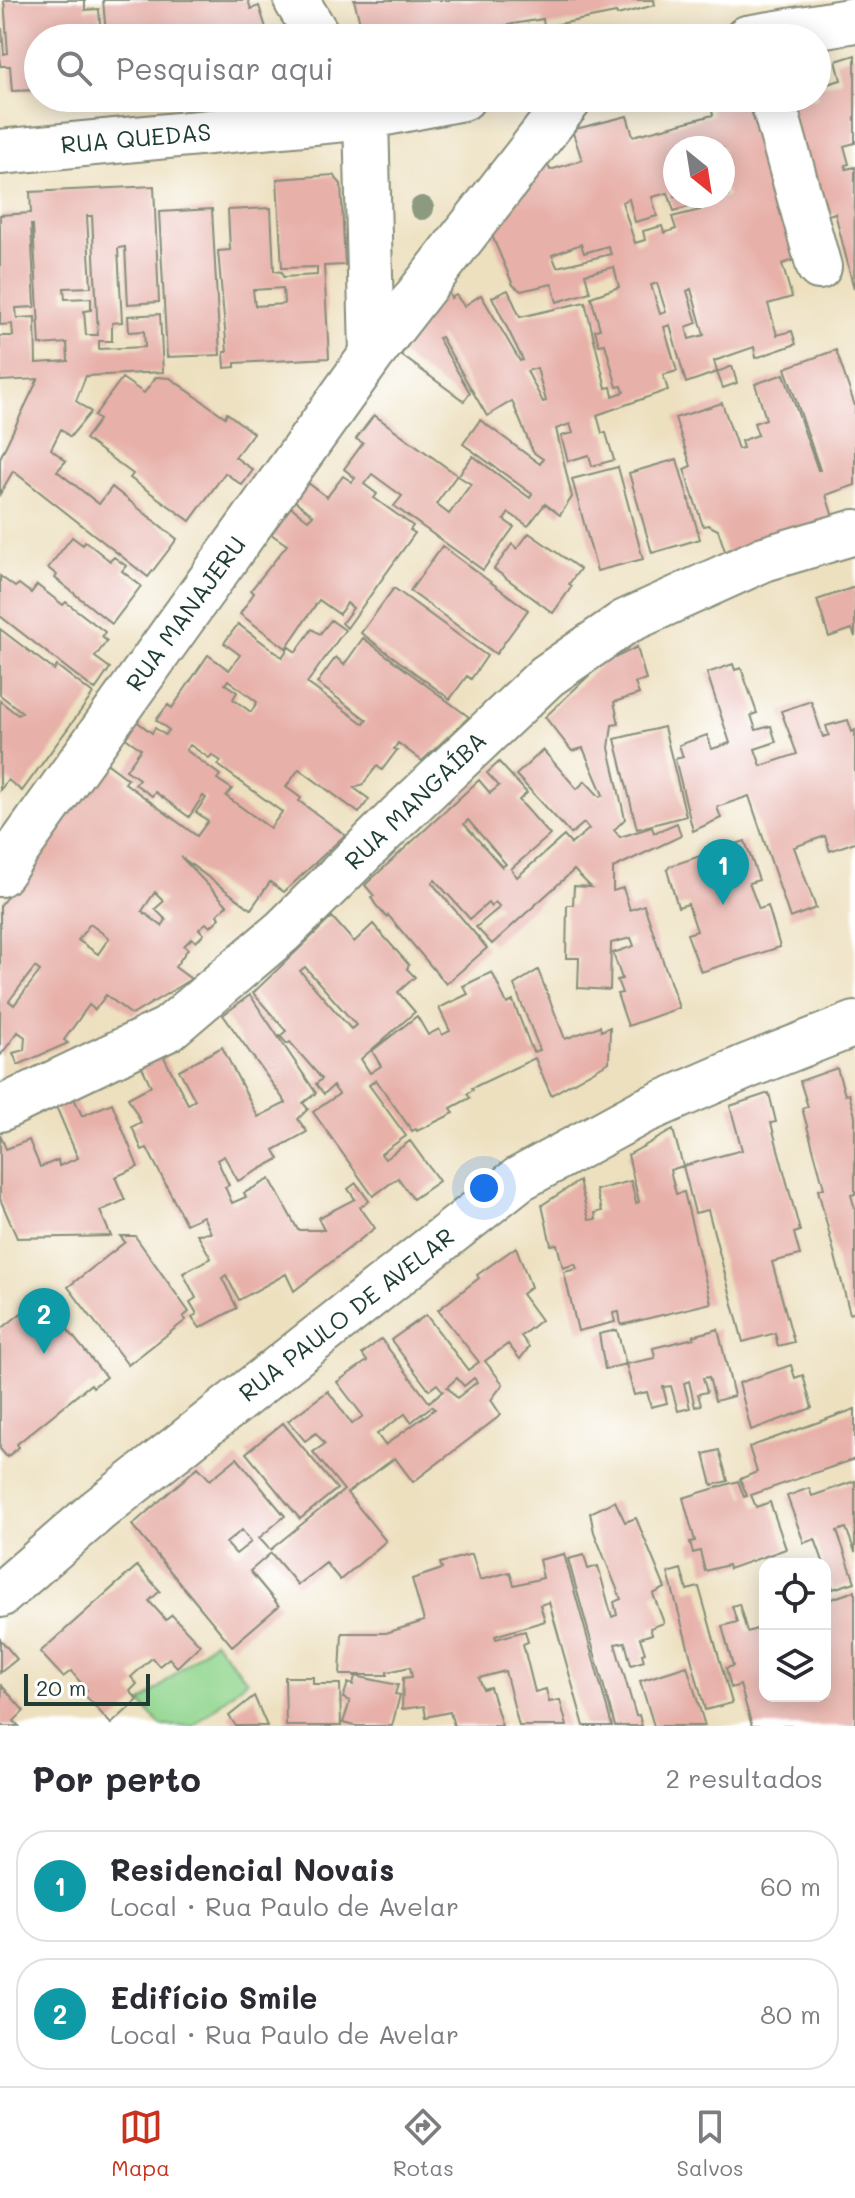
<!DOCTYPE html>
<html lang="pt">
<meta charset="utf-8">
<style>
body{margin:0;font-family:Mali,sans-serif;background:#f7f7f7;color:#2b2b33}
.controls{position:absolute;right:24px;bottom:24px;display:grid;overflow:hidden;border-radius:16px;box-shadow:0 4px 20px #0003}
.controls button{width:72px;height:72px;display:grid;place-items:center;padding:0;border:0;border-bottom:2px solid #e1e1e2;background:#fff;color:#2b2b33;font:40px sans-serif}
.compass{position:absolute;left:663px;top:136px;width:72px;height:72px;border-radius:50%;background:#fff;box-shadow:0 4px 20px #0003;rotate:150deg}
.scale{position:absolute;left:24px;bottom:20px;width:126px;box-sizing:border-box;padding-left:8px;border:4px solid #1f3d34;border-top:0;font-size:22px;line-height:28px;white-space:nowrap;color:#1f3d34;-webkit-text-stroke:6px #fff;paint-order:stroke}
.you{position:absolute;left:484px;top:1188px;width:28px;height:28px;margin:-20px;border:6px solid #fff;border-radius:50%;background:#1a73e8;box-shadow:0 0 0 12px #1a73e833}
.badge{display:grid;place-items:center;width:52px;height:52px;border-radius:50%;background:#c8321e;color:#fff;font-size:26px;font-weight:700}
.pin{position:absolute;translate:-50% -66px;filter:drop-shadow(0 2px 4px #0008)}
.pin::after{content:'';position:absolute;top:42px;width:28px;height:24px;background:inherit;clip-path:polygon(0 0,100% 0,50% 100%)}
.list{margin:0;padding:0;list-style:none}
h2{display:flex;justify-content:space-between;align-items:center;height:104px;margin:0;padding:0 32px;font-size:34px}
h2 small{font-size:26px;font-weight:400;color:#7c7c81}
.list li{display:grid;grid-template-columns:52px 1fr auto;gap:24px;align-items:center;box-sizing:border-box;height:112px;margin:0 16px 16px;padding:0 16px;border:2px solid #e1e1e2;border-radius:32px}
.list b{display:block;font-size:30px;white-space:nowrap}
.list p{margin:0;font-size:26px;white-space:nowrap;color:#7c7c81}
.list em{font-size:26px;font-style:normal;color:#7c7c81}
.icon{flex:none;width:44px;height:44px;fill:none;stroke:currentColor;stroke-width:2;stroke-linecap:round;stroke-linejoin:round}
.map{position:relative;flex:none;width:855px;height:1726px;overflow:hidden}
.search{position:absolute;background:#fff;box-shadow:0 4px 20px #0003;left:24px;right:24px;top:24px;height:88px;display:flex;align-items:center;gap:20px;box-sizing:border-box;padding:0 28px;border-radius:44px;color:#7c7c81;font-size:30px}
.sheet{height:360px;background:#fff}
nav{display:flex;justify-content:space-around;align-items:center;box-sizing:border-box;height:112px;border-top:2px solid #e1e1e2;background:#fff;font-size:22px;color:#7c7c81}
nav a{display:grid;justify-items:center;gap:4px}
nav .on{color:#c8321e}
.map>svg:first-child{display:block}
.green{fill:#92d68f;stroke:#588a62;stroke-width:2}
.building{fill:#e7b0a9;fill-rule:evenodd}
.lines{fill:none;stroke-linecap:round;stroke-linejoin:round}
.minor-casing{stroke:#868e7a;stroke-width:48}
.minor{stroke:#fff;stroke-width:44}
.tree{fill:#8c9b7f}
.labels{text-anchor:middle;stroke-width:7;stroke-linejoin:round;paint-order:stroke}
.street-label{font-size:24px;fill:#1f3d34;stroke:#fff}
</style>
<div class="map">
<svg width="855" height="1726" viewBox="0 0 855 1726">
<rect width="100%" height="100%" fill="#fff"/>
<filter id="ink" filterUnits="userSpaceOnUse"><feTurbulence type="fractalNoise" baseFrequency=".0125" numOctaves="2"/><feDisplacementMap in="SourceGraphic" scale="16" xChannelSelector="R" yChannelSelector="G"/><feConvolveMatrix kernelMatrix="1 2 1 2 8 2 1 2 1" color-interpolation-filters="sRGB"/></filter>
<filter id="wash" filterUnits="userSpaceOnUse"><feTurbulence type="fractalNoise" baseFrequency=".006" numOctaves="4" result="noise"/><feDisplacementMap in="SourceGraphic" scale="32" xChannelSelector="R" yChannelSelector="G"/><feGaussianBlur stdDeviation="1.8" result="paint"/><feColorMatrix in="noise" values="0 0 0 0 0 0 0 0 0 0 0 0 0 0 0 0 0 1.4 0 .05"/><feComposite in="paint" operator="in"/></filter>
<g filter="url(#wash)">
<rect width="100%" height="100%" fill="#ede0bf"/>
<path class="green" d="M214,1641l33,39 -53,46h-33l-20,-23z"/>
<g id="blocks">
<path class="building" d="M4,0h81v10l14,-1 2,29h-63v52l-26,1 -2,-25h-10v-37h2l2,25 4,-1z
M103,0h145l3,9 8,-3 10,31 8,-2 1,3h-145l-1,-6 -26,3z
M354,0h300l1,5 -38,10 -1,-2 -72,14 -1,-8 -48,8 2,11h-26l-1,-9 -35,9h-71z
M855,55v88l-11,3 5,18 -4,1 1,4 9,-2 -1,122 -19,-76 -20,6 -28,-121h30v-11l24,-7 -5,-19z
M709,98h38l12,36 4,-2 34,127 -15,5 10,33 -24,7 9,31 15,-4 4,13 -40,14 -2,-11 -40,14 3,11 -31,11 -16,-58 -6,2 13,44 -14,4 5,15 -71,25 5,18h4l8,27 -22,6 -3,-11 -21,6 -7,-25 12,-3 -3,-9 -14,5 16,68 -12,18 -15,-11 -17,22 -19,-13 -5,7 10,7 -31,43 -89,-64 8,-10 -30,-22 -8,10 13,10 -3,4 39,28 -3,4 5,3 -68,95 -5,-5 11,-15 -6,-5 -8,11 -20,-14 -33,48 -46,-34 14,-21 -3,-3 36,-45 -16,-11 20,-27 17,13 5,-5 -18,-14 13,-18 19,14 16,-21 9,6 3,-4 -11,-9 19,-26 -7,-4 18,-24 83,60 -21,29 13,10 22,-30 -13,-8 15,-20 57,42 2,-4 -69,-50 17,-24 60,44 3,-5 -10,-7 -21,-51 -25,15 -46,-79 -3,1 32,55 -6,8 -63,-46 46,-65 4,8 5,-3 8,11 17,-11 39,66 3,-1 -31,-63 16,-7 12,27 65,-15 21,86 5,-1 2,9 11,-4 -2,-6 -5,1 -12,-43 -6,1 -4,-15 5,-1 -9,-32 28,-10 -5,-20 -29,7 5,18 -33,10 -5,-18 -31,7 -8,-6 -23,-54 55,-74 5,13 32,-10 -10,-30 55,-14 6,20 80,-21zM675,148h48v37l5,11 -30,8 2,6 -28,7 4,12 -12,4 -2,-7 -19,5 2,9 -10,3 -13,-41 7,-3 6,23 22,-6 -5,-19 16,-4 6,18 18,-5 -2,-10h-15zM581,244l3,9 24,-7 3,8 -54,13 -5,-12zM657,283l9,29 -6,2 -9,-29zM691,289l13,46 -15,4 -3,-12 11,-4 -10,-32zM537,368l9,33 -3,1 -16,-31z
M333,175l8,9 4,81 -21,1 5,92 -94,5v4l-10,1 -1,-16h3l-9,-101 12,-1 -2,-40 43,-2 3,63 8,1 1,5 34,-2v-8l-35,1 -5,-89zM283,288l1,16 -29,2 -2,-16z
M154,186l5,116 -31,2 -3,-57 -7,1 4,74 -10,1v18h-13v8l46,-2 -1,-16 -15,1 -1,-16 32,-2 3,58 -77,4 -10,25 15,11 -21,25 -9,-8 -10,20 15,12 -9,10 42,33 13,-17 65,52 -29,38 -135,-106 -13,23v-36l38,-79 -38,2v-45h13l-1,-12 -12,1v-110l31,-2 -1,-21zM87,216h5l6,119h-12l-2,-24 7,-1v-12l-26,1 -1,-11 27,-1zM31,225h2l7,120 27,-2 1,18 -32,2 -1,-46 -18,1 -1,-10 19,-1z
M212,209l8,146 -53,2 -8,-145z
M836,350l19,56v79l-29,10 7,22 -107,37 -8,-24 -10,-5 -5,1 -19,-57 7,-3 -16,-48 47,-15 16,46 5,-1 -2,-7 17,-6 -4,-12 12,-4 -11,-35 29,-10 34,96h2l-35,-102z
M732,366l5,17 -14,5 -6,-16z
M156,377l14,1 55,39 2,-4 26,20 -18,24 18,13 -11,15 -17,-12 -35,48 -60,-43 3,-4 -48,-35 14,-19 -5,-4 28,-38 22,15z
M677,459l23,80 -48,14 -23,-80z
M618,467l25,92 -46,12 -25,-92z
M529,533l51,36 -11,15 3,2 -19,27 -59,-44 18,-25 5,5z
M72,537l11,8 2,-4 25,20 4,-4 12,9 -4,5 19,15 -29,38 -57,-46 2,-3 -9,-7z
M442,546l86,64 -32,44 -86,-63z
M0,576l15,11 4,-3 12,9 6,-8 26,20 3,-3 39,30 -3,5 5,4 -12,16 15,11 -15,22 -95,-74z
M855,587v50l-3,-8 -23,8 -12,-37z
M394,588l93,68 -16,23 -4,-3 -17,23 -89,-66z
M331,620l14,10 -38,53 57,41 3,-4 -50,-37 19,-26 8,8 19,-27 106,79 -47,44 -24,-18 -4,6 3,1 -15,20 -5,-4 -14,18 -9,4 15,11 -10,14 -60,-44 -13,18 15,11 -2,3 46,34 -61,57 -14,-10 -19,27 -70,-52 46,48 -10,10 3,3 -10,9 -4,-4 -7,6 5,5 -8,8 -4,-4 -8,8 4,3 -13,18 16,12 -59,36 -26,-20 -11,15 -6,-5 -25,35 4,3 -50,22 -5,-12 11,-3 1,-13 -7,-5 -18,24v-150l105,-144 23,17 -3,4 72,53 11,-15 -12,-9 10,-14 -3,-2 -14,21 -34,-25 -3,4 -17,-12 4,-5 -13,-9 15,-21 -17,-12 11,-17 17,13 3,-5 10,7 4,-5 -13,-10 12,-15 4,3 36,-53 21,15 11,-15 -16,-12 14,-19 44,33 7,-10 7,5 16,-23 8,5zM228,680l29,22 -6,10 -18,-13 4,-7 -12,-8zM190,745l19,13 3,-3 9,6 -3,4 64,47 -12,16 -44,-32 6,-7 -15,-10 3,-4 -34,-25zM155,892l9,9 -9,8 11,11 -4,6 -20,-15zM90,924l19,14 -11,16 -20,-14zM35,967l5,4 -26,34 -5,-4z
M0,629l54,41 3,-4 36,28 -71,97 -14,-11 -8,10v-89l18,14 4,-3 -22,-17z
M637,647l9,33 -11,3 4,11 -25,8 5,22 -7,1 -3,23 16,71 -11,11 6,7 32,-10 2,6 23,-10 4,13 -68,32v23l10,-3 7,22 14,-5 35,103 -51,18 -11,-32 5,-1 -5,-13 5,-1 -9,-26 21,-7 -3,-8 -20,5 -1,47 -32,-2 1,-30h-13l1,-53h6l1,-19 17,1 -17,-17 -82,74 -16,-17 24,-20 -5,-5 -4,5 -3,-4 -18,16 -35,-39 -3,3 55,65 -41,36 -58,-69 -2,2 -11,-13 -4,-7 3,-1 -9,-11 114,-105 11,13 9,-7 -12,-13 12,-11 28,31 -8,7 31,35 -39,34 6,8 47,-41 7,8 18,-15 -5,-6 -13,11 -55,-59 27,-25 34,39 8,-8 15,16 3,-2 -20,-47 -11,3 -27,-34 55,-52zM468,820l38,44 -4,3 -38,-43z
M733,664l2,6 6,-2 16,45 -6,2 5,15 15,-4 5,16 -21,7 6,17 36,-12 -16,-43 30,-10 12,36 6,-2 -3,-9 22,-6 4,12 3,-2v112l-25,9 -5,-15 -31,11 22,61 -26,10 -41,-122 -32,11 4,11 -28,13 -18,-72 8,-2 -4,-12 28,-10 5,14 18,-6 -23,-70z
M664,727l22,89 -49,13 -22,-90z
M745,841l14,39 -10,3 10,26 9,-3 12,41 -79,25 -14,-38 10,-3 -9,-27 -10,3 -11,-37 3,-4z
M332,917l22,25 19,-18 36,41 -2,4 8,8 -17,15 17,20 -54,47 9,14 11,-7 -9,-15 45,-35 11,19 11,-6 3,6 8,-4 -11,-23 29,-14 -5,-8 29,-14 15,32 6,-3 20,51 7,-2 -26,-65 24,-15 27,69 35,-13 1,5 9,-4 -1,35 -58,33 -16,-37 -63,30 1,2 -6,4 3,4 -19,10 3,5 -37,18 -1,-2 -4,2 -36,-51 -7,5 37,51 -25,18 4,5 25,-18 29,40 -26,18 -15,-21 -25,18 -60,-84 26,-18 -6,-8 -9,8 -8,-10 6,-5 -32,-37 -3,2 -7,-8 6,-5 -33,-38zM305,967l51,58 -5,4 -51,-58z
M250,995l66,98 -13,10 5,6 -10,10 9,13 -33,18 5,9 -41,22 -14,-25 -7,4 12,25 -4,2 7,16 14,-6 -2,-4 26,-14 28,51h26l-6,-12 37,-19 -7,-10 8,-6 13,18 -9,6 15,21 -81,63 -8,-17 -47,26 -13,-25 -4,3 15,30 -37,20 -8,-11 5,-3 -7,-12 6,-4 -13,-25 28,-15 -14,-24 14,-1 -8,-17 -17,8 -39,-76 -5,2 -10,-23 9,-5 -13,-24 23,-12 -10,-21 22,-10 25,49 7,-4 -16,-30 43,-23 36,70 28,-14 -63,-88z
M837,1068l8,27 4,-1 6,22v78l-4,1 4,14v103l-5,2 -32,-124 6,-2 -22,-80 6,-1 -8,-26z
M769,1093l7,29 -5,1 29,108 -6,2 6,22 -28,7 22,80 -16,4 -3,-13 -32,9 -35,-132 -13,3 -12,-47 59,-16 -12,-44z
M73,1096l9,20 30,-13 26,64 -23,10 10,23 -25,11 11,25 -94,2 -17,-39v-65l6,15 23,-9 11,27 18,-7 1,6 19,-8 -23,-54z
M673,1130l10,36 -13,4 6,24 8,-2 27,111 -90,22 -2,-13 -6,1 2,9 -37,9 -14,-59 13,-3 -2,-5 -12,4 -6,-24 -6,1 -9,-40 37,-24 10,39 7,-1 -1,-6 7,-2 -6,-21 35,-9 5,22 3,-1 -11,-47z
M120,1236h15l54,76 -6,5 3,3 -58,45 -60,-78 57,-45z
M516,1247l15,40 -9,7 19,26 -20,16 8,11 -9,12 -12,-15 -23,17 18,23 -12,16 10,15 -88,67 -18,-24 -48,35 39,48 -46,39 -14,-17 -28,22 -27,-32 -21,18 29,35 -47,40 -100,-121 66,-58 12,13 27,-22 48,58 -26,22 11,12 74,-60 -31,-38 12,-8 -9,-11 -11,8 -17,-20 40,-30 24,33 11,-8 -26,-34 30,-21 -5,-7 19,-15 48,63 14,-11 -6,-7 -8,6 -38,-50 35,-25 42,55 11,-8 -41,-52 41,-32 -2,-3zM457,1378l7,8 10,-8 3,4 -20,16 -10,-11zM432,1406l3,3 -50,36 -8,-11 28,-20 6,8zM242,1530l9,12 -15,12 -10,-11z
M39,1294l67,83 -13,10 -2,-3 -74,60 2,3 -12,10 -7,-8v-119l29,-23 -3,-3z
M718,1329l16,67 -19,5 -6,-24 -6,1 4,14 -9,2 3,11 -6,2 -6,-26 -5,2 6,25 -12,3 -7,-25 -8,1 4,16 -16,4 -4,-15 -13,3 -8,-31 29,-6 -2,-10 41,-10 -1,-2z
M617,1330l9,34 -21,5 -6,-35z
M791,1365l4,13 8,-3 9,33 -61,22 -12,-47z
M855,1409v50l-104,36 5,12 14,-5 16,47 -57,20 -1,-4 -23,6 -5,-20 -7,2 -3,-11 5,-1 -12,-43 55,-17 6,16 3,-1 -7,-17 17,-7 -8,-25z
M283,1423l54,66 -37,30 -54,-66z
M719,1450l9,31 -16,4 -8,-31z
M855,1481v71l-9,-24 -9,3 18,51 -22,7 -18,-50 -11,4 -17,-47 22,-8 3,8z
M615,1501l10,21 11,-4 29,70 -12,6 11,29 -14,5 2,6 -12,4 5,15 -3,1 2,7 -13,4 -6,-23 -10,2 21,72 3,-1 3,11h-27l-47,-167 16,-4 4,14 10,-3 14,51 5,-2 -3,-13 7,-3 -27,-67 -4,-19z
M472,1554l8,26 30,-8 4,13 29,-7 -4,-18 25,-6 48,172h-28l-35,-124 -9,3 5,16 -50,15 1,3 29,-8 3,11 -5,2 12,48 11,-3 3,13 11,-2 7,26h-48l-14,-55 -26,7 4,11 7,-2 12,39h-48l-4,-14 -24,5 -2,-11 -22,3 1,-31 9,-1 -2,-10 -23,5v3h-47l2,-42h44l38,-12 -12,-42 30,-10 -2,-6z
M137,1566l23,25 -11,10 17,19 6,-5 28,30 -23,22 -8,-9 -10,8 -7,-8 -21,19 6,7 -7,7 8,9 -27,24 -28,-31 4,-3 -16,-19 -8,6 -23,-25z
M681,1569l6,21 12,-3 33,116 -27,7 -37,-137z
M855,1591v135h-103l-12,-41 -9,3 -5,-20 7,-2 -11,-40 15,-4 -5,-16 7,-2 8,28 16,-5 2,69h60v-95z
M0,1639l17,20 -17,14z
M687,1666l18,60h-51l-14,-45z
M355,1676l43,9 -3,9 5,1 -8,31h-38l-11,-3 7,-22 -7,-3 5,-15 5,2z
M285,1677h28v7h27l1,42h-55z
M2,1686l22,25 -10,10 5,5h-19z
M254,1696l13,30h-31l-7,-10z"/>
</g>
</g>
<g filter="url(#ink)">
<use href="#blocks" fill-opacity="0" stroke="#868e7a" stroke-width="2"/>
<g class="lines">
<g class="minor-casing">
<path id="minor" d="M296,0l23,38
M747,38l108,-18
M355,98l11,19 6,237
M772,98l47,169
M0,152l366,-35 97,-19
M0,874l372,-520 199,-256
M0,1109l168,-80 115,-98 115,-114 149,-141 78,-54 139,-63 91,-27
M0,1595l97,-84 422,-332 123,-67 106,-46 107,-42"/>
</g>
<use href="#minor" class="minor"/>
</g>
<circle class="tree" cx="422" cy="208" r="12"/>
</g>
<g class="labels">
<g class="street-label">
<text transform="translate(136 139) rotate(-5)" y="8">RUA QUEDAS</text>
<text transform="translate(186 614) rotate(-54)" y="8">RUA MANAJERU</text>
<text transform="translate(416 801) rotate(-44)" y="8">RUA MANGAÍBA</text>
<text transform="translate(347 1315) rotate(-38)" y="8">RUA PAULO DE AVELAR</text>
</g>
</g>
</svg>
<div class="controls">
<button><svg class="icon" aria-label="locate" viewBox="0 0 24 24"><circle cx="12" cy="12" r="6"/><path d="M12 2v4M12 18v4M2 12h4M18 12h4"/></svg></button>
<button><svg class="icon" aria-label="layers" viewBox="0 0 24 24"><path d="M12 4l9 5-9 5-9-5zM3 14l9 5 9-5"/></svg></button>
</div>
<svg class="compass" viewBox="-18 -18 36 36"><path d="M0-13l5 13h-10z" fill="#e53935"/><path d="M0 13l5-13h-10z" fill="#7c7c81"/></svg>
<div class="scale">20 m</div>
<div class="you"></div>
<div class="pin badge" style="left:723px;top:905px;background:#0f9aa8">1</div>
<div class="pin badge" style="left:44px;top:1354px;background:#0f9aa8">2</div>
<div class="search"><svg class="icon" aria-label="search" viewBox="0 0 24 24"><circle cx="10" cy="10" r="6"/><path d="M15 15l6 6"/></svg>Pesquisar aqui</div>
</div>
<section class="sheet">
<h2>Por perto<small>2 resultados</small></h2>
<ul class="list">
<li><span class="badge" style="background:#0f9aa8">1</span><div><b>Residencial Novais</b><p>Local · Rua Paulo de Avelar</p></div><em>60 m</em></li>
<li><span class="badge" style="background:#0f9aa8">2</span><div><b>Edifício Smile</b><p>Local · Rua Paulo de Avelar</p></div><em>80 m</em></li>
</ul>
</section>
<nav>
<a class="on"><svg class="icon" aria-label="map" viewBox="0 0 24 24"><path d="M3 6l6-2 6 2 6-2v14l-6 2-6-2-6 2zM9 4v14M15 6v14"/></svg>Mapa</a>
<a><svg class="icon" aria-label="directions" viewBox="0 0 24 24"><path d="M12 3l9 9-9 9-9-9zM9 14v-3h6M13 9l2 2-2 2"/></svg>Rotas</a>
<a><svg class="icon" aria-label="saved" viewBox="0 0 24 24"><path d="M7 4h10v16l-5-4-5 4z"/></svg>Salvos</a>
</nav>
